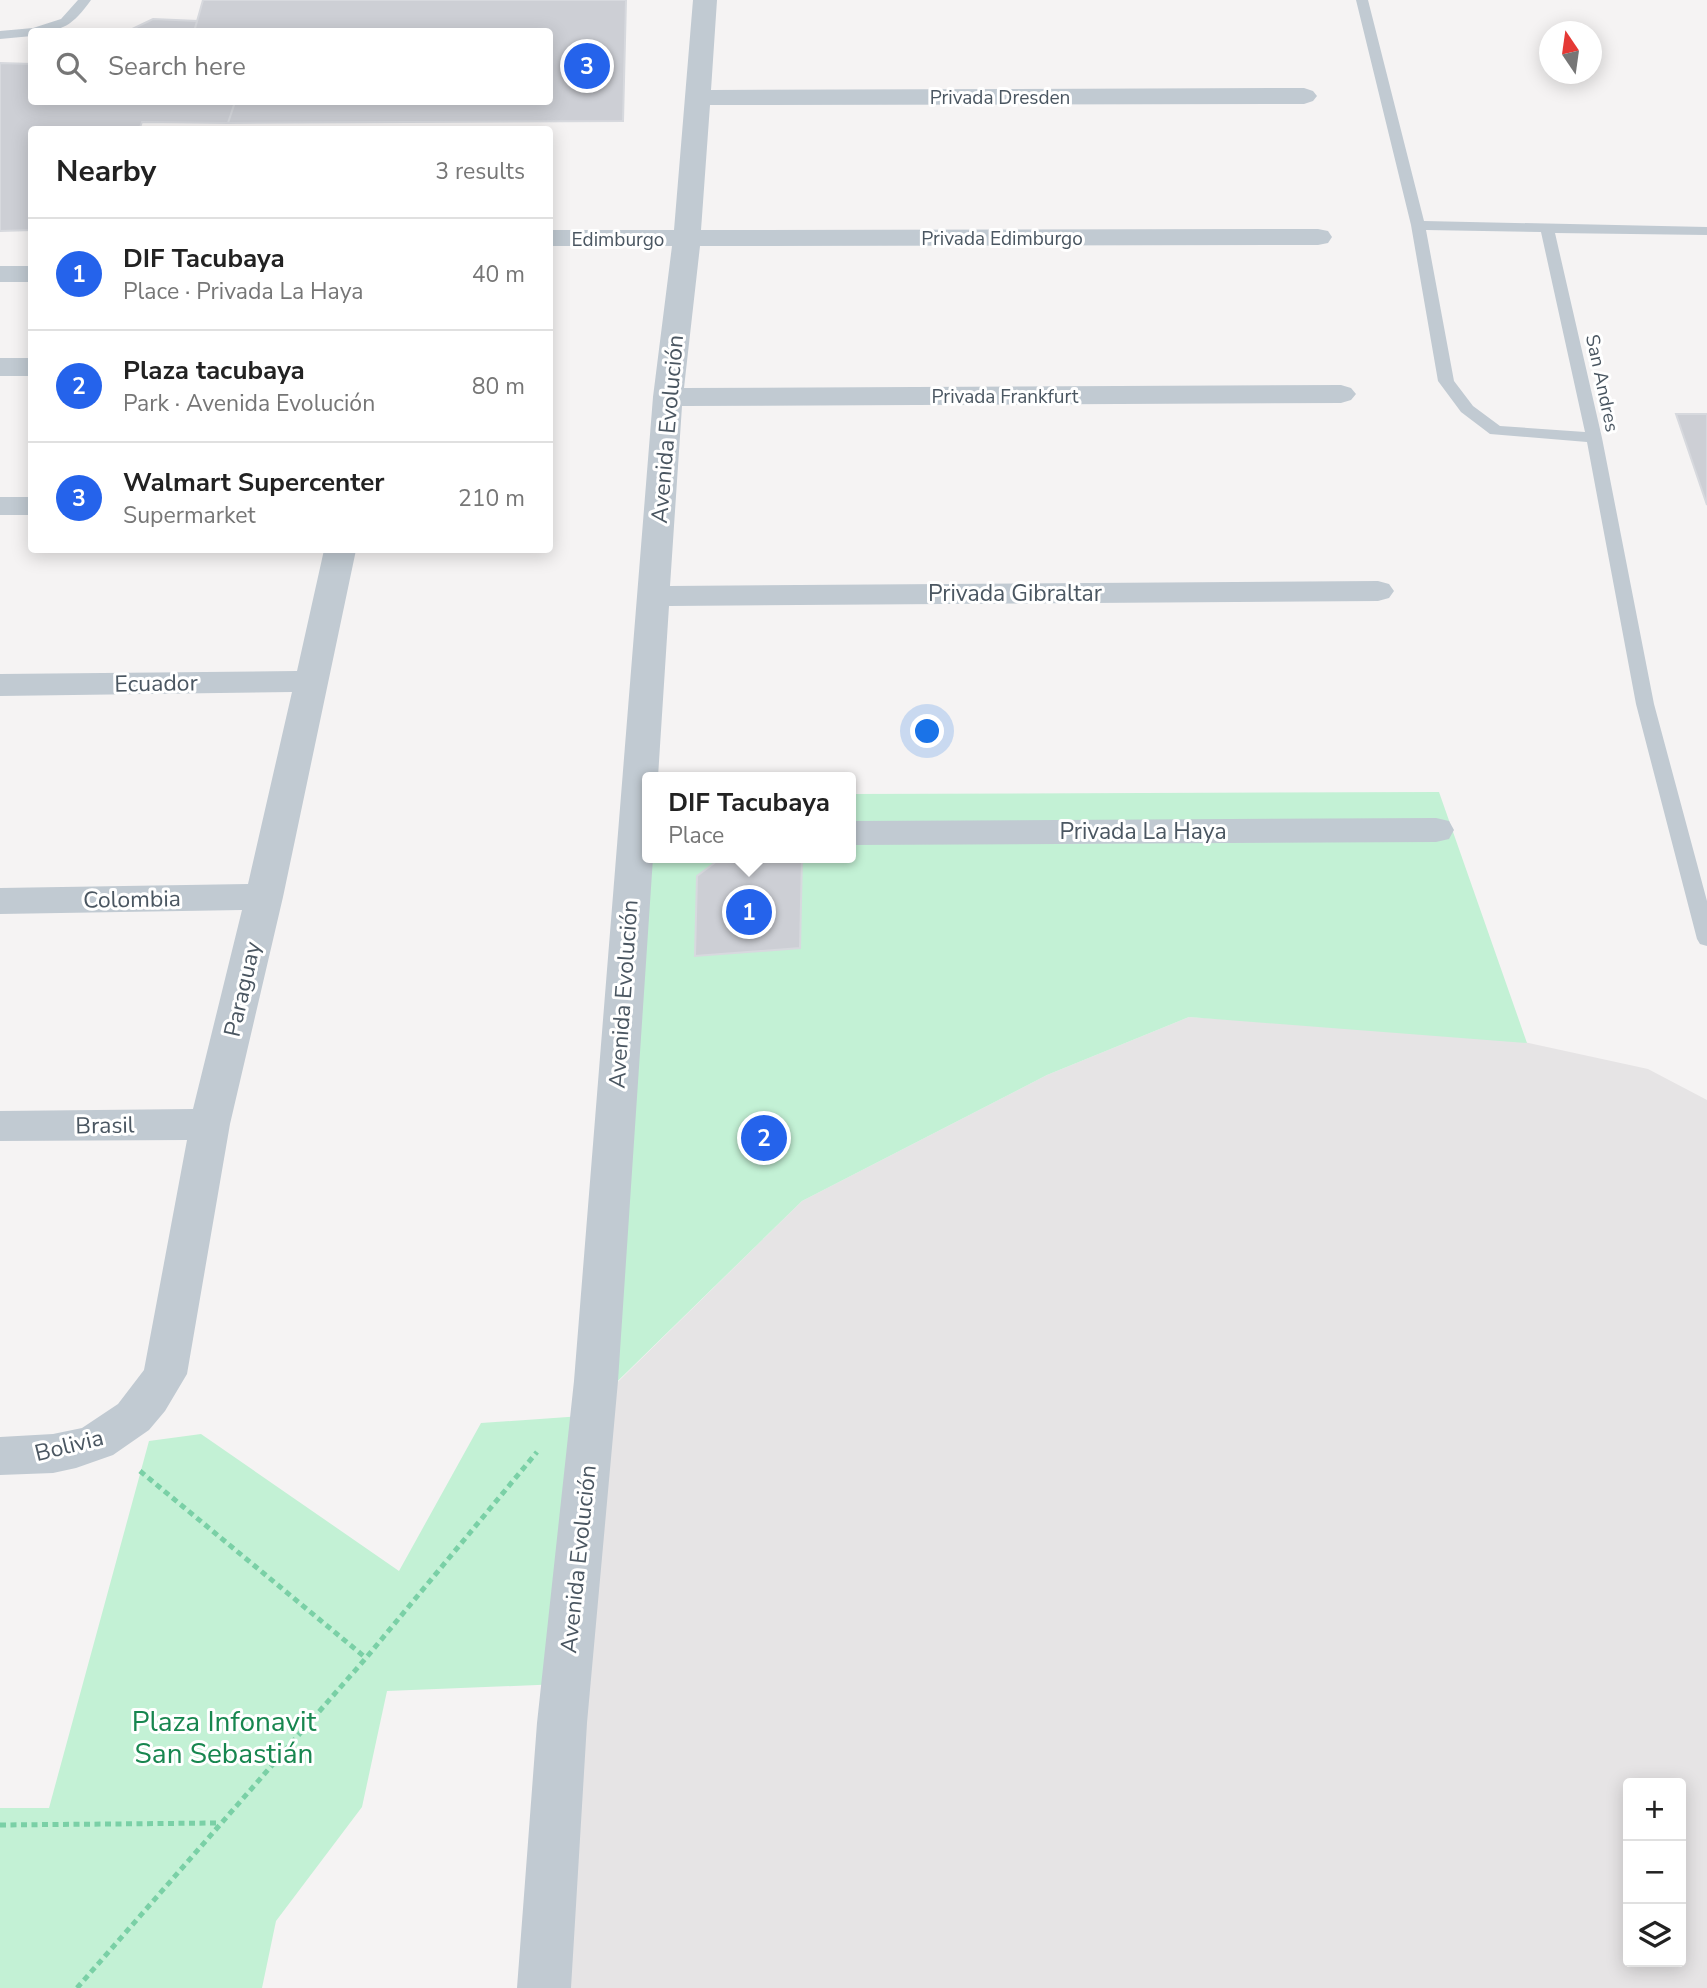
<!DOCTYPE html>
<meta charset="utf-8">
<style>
body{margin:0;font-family:"Nunito Sans",sans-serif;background:#f6f6f6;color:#222}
.controls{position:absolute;right:21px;bottom:21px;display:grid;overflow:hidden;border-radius:7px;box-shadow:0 4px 18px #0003}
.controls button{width:63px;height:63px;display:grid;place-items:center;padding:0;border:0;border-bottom:2px solid #e0e0e0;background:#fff;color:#222;font:35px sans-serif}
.compass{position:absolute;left:1539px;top:21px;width:63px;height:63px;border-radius:50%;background:#fff;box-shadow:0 4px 18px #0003;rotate:347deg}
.you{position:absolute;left:928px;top:732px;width:24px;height:24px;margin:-18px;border:5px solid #fff;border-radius:50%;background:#1a73e8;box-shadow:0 0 0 10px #1a73e833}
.badge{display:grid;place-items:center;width:46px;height:46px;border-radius:50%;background:#2563eb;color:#fff;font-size:23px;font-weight:700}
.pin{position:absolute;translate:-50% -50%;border:4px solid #fff;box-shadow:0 2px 7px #0006}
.popup{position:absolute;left:642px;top:772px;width:214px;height:91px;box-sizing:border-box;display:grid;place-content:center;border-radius:7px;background:#fff;filter:drop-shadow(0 2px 5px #0005);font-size:23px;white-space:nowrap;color:#767676}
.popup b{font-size:26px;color:#222}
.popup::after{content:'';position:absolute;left:50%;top:100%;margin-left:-14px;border:14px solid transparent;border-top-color:#fff}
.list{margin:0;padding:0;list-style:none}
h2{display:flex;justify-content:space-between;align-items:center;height:91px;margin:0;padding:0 28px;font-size:30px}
h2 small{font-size:23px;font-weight:400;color:#767676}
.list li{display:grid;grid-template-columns:46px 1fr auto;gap:21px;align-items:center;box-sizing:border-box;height:112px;padding:0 28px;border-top:2px solid #e0e0e0}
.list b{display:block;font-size:26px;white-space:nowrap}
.list p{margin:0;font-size:23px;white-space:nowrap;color:#767676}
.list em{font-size:23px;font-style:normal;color:#767676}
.icon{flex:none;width:38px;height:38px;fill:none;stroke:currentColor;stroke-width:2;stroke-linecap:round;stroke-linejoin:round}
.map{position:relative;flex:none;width:1707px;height:1988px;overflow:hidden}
.search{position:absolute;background:#fff;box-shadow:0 4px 18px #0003;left:28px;top:28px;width:525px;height:77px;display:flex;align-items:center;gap:18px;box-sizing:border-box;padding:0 24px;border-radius:7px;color:#767676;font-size:26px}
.panel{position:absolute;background:#fff;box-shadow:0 4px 18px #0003;left:28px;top:126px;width:525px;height:427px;border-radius:7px}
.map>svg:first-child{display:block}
.education{fill:#e6e4e5;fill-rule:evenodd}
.green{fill:#c3f1d5}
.building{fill:#cdcfd5;stroke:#d7d9de;stroke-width:2}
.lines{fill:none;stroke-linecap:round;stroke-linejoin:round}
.path{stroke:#7ad0a6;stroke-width:5;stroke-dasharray:6 4.5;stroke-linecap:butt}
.service{fill:#c1cad2;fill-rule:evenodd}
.minor{fill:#c1cad2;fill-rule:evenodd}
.labels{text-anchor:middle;stroke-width:6;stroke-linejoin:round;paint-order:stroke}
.far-street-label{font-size:19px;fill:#4a5661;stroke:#fff}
.street-label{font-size:23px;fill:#4a5661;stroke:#fff}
.near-park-label{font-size:28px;fill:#17864f;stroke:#fff}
</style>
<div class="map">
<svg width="1707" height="1988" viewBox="0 0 1707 1988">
<rect width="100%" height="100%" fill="#f5f3f3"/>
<path class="education" d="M1189,1017l303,18 156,34 59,31v888h-1149l24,-571 220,-216 245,-126zM1628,1783h53v179h-53z"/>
<path class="green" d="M1439,792l88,251 -338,-26 -142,58 -245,126 -220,215 -21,268 -174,7 -25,116 -86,114 -14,67h-262v-180h49l100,-367 52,-7 198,137 82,-148 101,-7 66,-558h202l1,-64z"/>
<path class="building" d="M203,0h423l-3,121 -395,2 7,-21h315v-70h-356z
M153,19l44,2 -3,11h-68z
M0,63l32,1v38h203l-7,21 -86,-1 -3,8h-107v100l-32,1z
M1676,414h31v91z
M721,858h81l-2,90 -105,8 2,-80z"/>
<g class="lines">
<path class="path" d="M140,1471l226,187
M0,1825l219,-2
M77,1988l289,-330 171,-206"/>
<path class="service" d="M78,0h13c-18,25 -28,32 -59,32v4l-32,3v-8l33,-3 28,-9z
M1356,0h12l56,221 283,6v8l-152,-2 47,205 52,266 53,197v45l-7,-2 -3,-5 -61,-235 -49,-262 -97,-8 -29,-22 -23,-31 -27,-156zM1426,230l115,2 44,200 -85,-6 -27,-20 -19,-25z"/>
<path class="minor" d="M693,0h24l-6,90 593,-2 9,3 4,5 -4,5 -9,3 -594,1 -9,125 617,-1 10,2 4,6 -4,6 -10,2 -618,1 -16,142 657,-3 10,3 5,6 -5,6 -10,3 -659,3 -12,180 708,-5 11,3 5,7 -5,7 -11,3 -709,5 -11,171h-10v81h5l-35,523 -31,342 -16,265h-54l20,-265 37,-342 79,-984 19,-151h-122v-16h124z
M0,266h32v16h-32z
M0,358h32v18h-32z
M0,497h32v18h-32z
M324,550h32l-73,347 -53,227 -43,250 -22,37 -16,19 -36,25 -37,13 -23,5 -53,2v-38l53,-3 29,-6 36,-24 26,-34 43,-230 -187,1v-30l193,-2 49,-199 -242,4v-26l248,-4 44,-192 -292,4v-22l297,-3z
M1436,818l13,3 5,9 -5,9 -13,3 -586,3v-24z"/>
</g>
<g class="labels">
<g class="far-street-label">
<text x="1000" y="104">Privada Dresden</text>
<text x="1002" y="245">Privada Edimburgo</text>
<text x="618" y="246">Edimburgo</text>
<text transform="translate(1603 383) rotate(78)" y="7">San Andres</text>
<text x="1005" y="403">Privada Frankfurt</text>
</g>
<g class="street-label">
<text transform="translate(667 429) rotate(-85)" y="8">Avenida Evolución</text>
<text x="1015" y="601">Privada Gibraltar</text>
<text transform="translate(156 683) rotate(-1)" y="8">Ecuador</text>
<text x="1143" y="839">Privada La Haya</text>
<text transform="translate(132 899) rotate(-1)" y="8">Colombia</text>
<text transform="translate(242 989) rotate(-77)" y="8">Paraguay</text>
<text transform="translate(623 994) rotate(-86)" y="8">Avenida Evolución</text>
<text transform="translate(105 1125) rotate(-1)" y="8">Brasil</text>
<text transform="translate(69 1445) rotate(-14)" y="8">Bolivia</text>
<text transform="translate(578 1559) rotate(-84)" y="8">Avenida Evolución</text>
</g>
<g class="near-park-label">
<text x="224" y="1731">Plaza Infonavit<tspan x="224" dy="32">San Sebastián</tspan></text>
</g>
</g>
</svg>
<div class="controls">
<button>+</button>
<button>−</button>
<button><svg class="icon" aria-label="layers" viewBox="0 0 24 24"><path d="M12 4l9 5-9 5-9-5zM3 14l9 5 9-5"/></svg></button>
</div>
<svg class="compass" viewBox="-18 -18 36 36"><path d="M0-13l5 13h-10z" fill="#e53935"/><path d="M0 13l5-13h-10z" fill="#767676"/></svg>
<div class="you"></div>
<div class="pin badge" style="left:749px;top:912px">1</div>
<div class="popup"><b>DIF Tacubaya</b>Place</div>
<div class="pin badge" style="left:764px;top:1138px">2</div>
<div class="pin badge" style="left:587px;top:66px">3</div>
<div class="search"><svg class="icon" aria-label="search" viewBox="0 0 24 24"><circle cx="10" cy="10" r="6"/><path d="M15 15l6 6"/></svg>Search here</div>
<section class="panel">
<h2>Nearby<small>3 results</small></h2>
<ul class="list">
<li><span class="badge">1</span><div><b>DIF Tacubaya</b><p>Place · Privada La Haya</p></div><em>40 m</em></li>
<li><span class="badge">2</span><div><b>Plaza tacubaya</b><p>Park · Avenida Evolución</p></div><em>80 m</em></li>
<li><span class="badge">3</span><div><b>Walmart Supercenter</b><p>Supermarket</p></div><em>210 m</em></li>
</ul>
</section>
</div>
